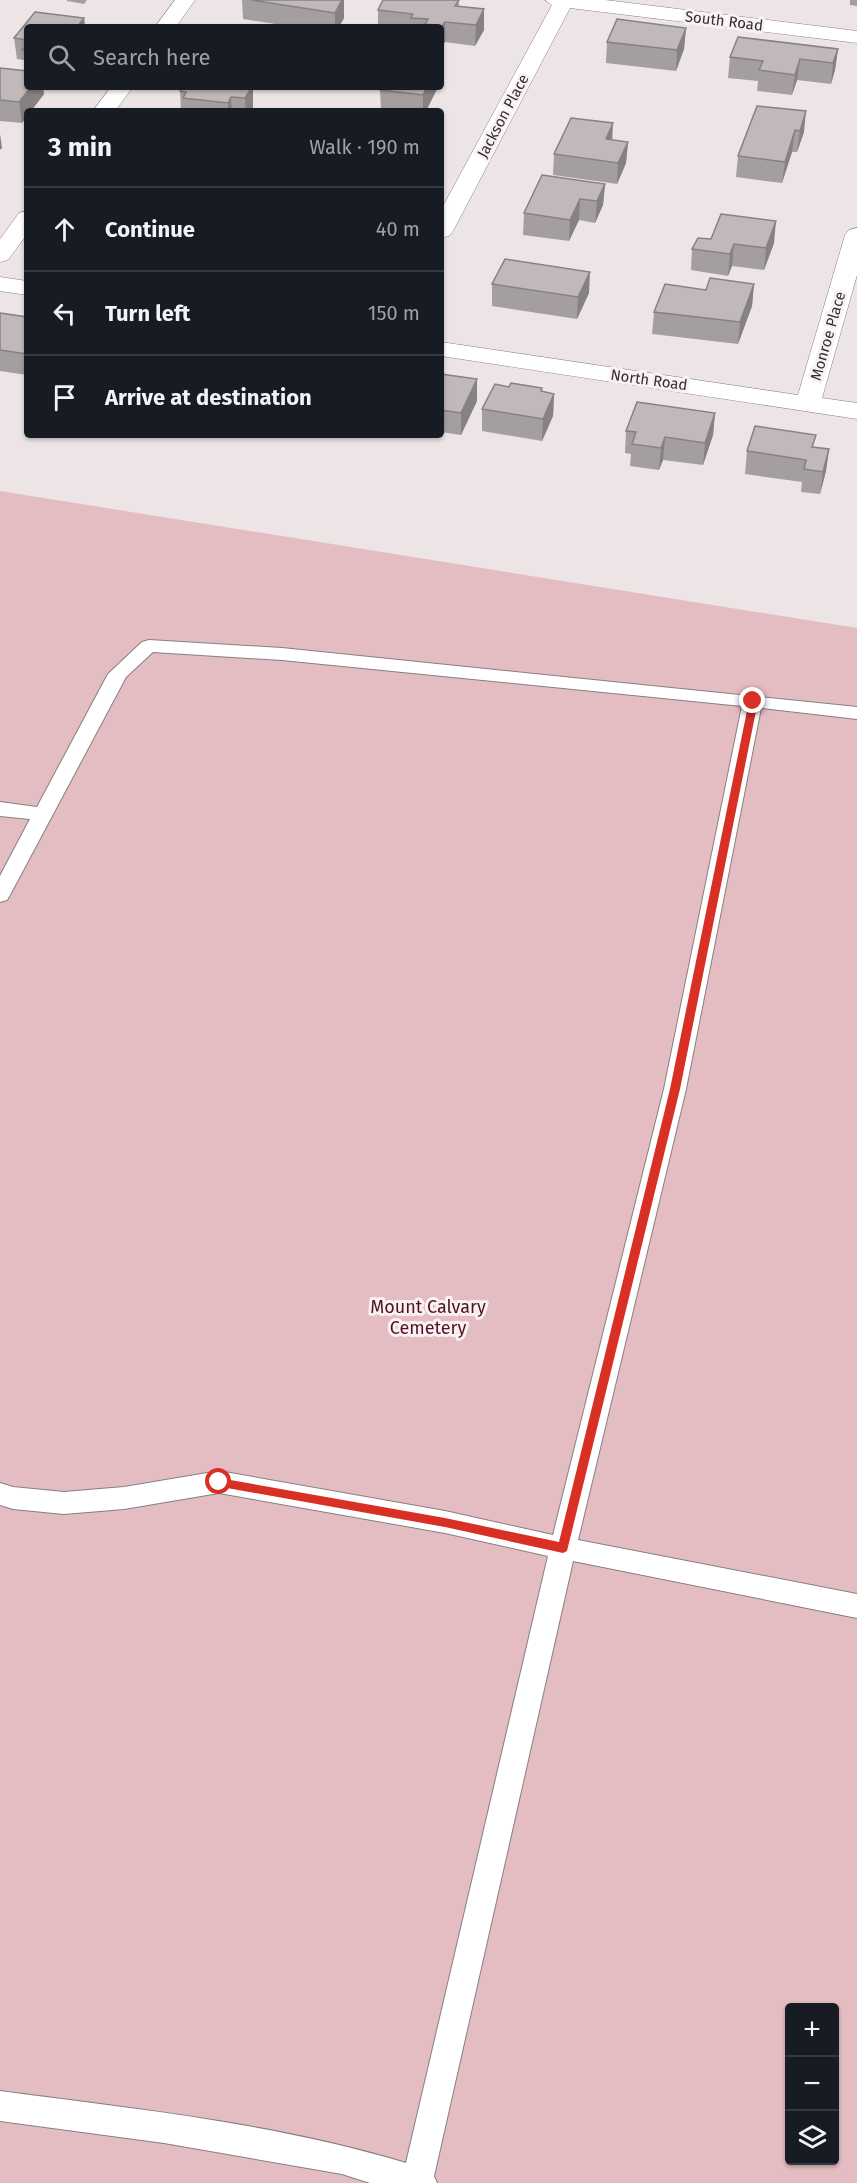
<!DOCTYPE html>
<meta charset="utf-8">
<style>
body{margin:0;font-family:"Fira Sans",sans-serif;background:#242831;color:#f1f3f6}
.controls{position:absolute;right:18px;bottom:18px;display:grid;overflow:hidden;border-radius:6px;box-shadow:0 2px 4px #0004}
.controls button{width:54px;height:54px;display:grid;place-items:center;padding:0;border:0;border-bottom:2px solid #363941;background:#171b24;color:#f1f3f6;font:30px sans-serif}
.stop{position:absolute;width:18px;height:18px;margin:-14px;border:4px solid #d93025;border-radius:50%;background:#fff}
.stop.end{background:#d93025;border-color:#fff;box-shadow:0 2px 6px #0008}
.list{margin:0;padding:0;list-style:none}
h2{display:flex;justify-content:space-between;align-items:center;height:78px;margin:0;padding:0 24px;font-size:26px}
h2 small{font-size:20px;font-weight:400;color:#9ea1a6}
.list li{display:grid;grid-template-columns:39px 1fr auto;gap:18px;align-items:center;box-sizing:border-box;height:84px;padding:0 24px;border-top:2px solid #363941}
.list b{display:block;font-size:22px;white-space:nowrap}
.list em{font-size:20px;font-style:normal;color:#9ea1a6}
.icon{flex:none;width:33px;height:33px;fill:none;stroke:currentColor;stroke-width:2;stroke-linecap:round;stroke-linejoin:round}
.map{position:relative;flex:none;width:857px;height:2183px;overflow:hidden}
.search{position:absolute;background:#171b24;box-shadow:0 2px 4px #0004;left:24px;top:24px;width:420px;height:66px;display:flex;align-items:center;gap:15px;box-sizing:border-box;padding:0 21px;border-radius:6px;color:#9ea1a6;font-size:22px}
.panel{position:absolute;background:#171b24;box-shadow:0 2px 4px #0004;left:24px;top:108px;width:420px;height:330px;border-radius:6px}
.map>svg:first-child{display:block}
.green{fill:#e4bdc2;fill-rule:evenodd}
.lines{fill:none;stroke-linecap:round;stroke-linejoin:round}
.lane-casing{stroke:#877f80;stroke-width:2}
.street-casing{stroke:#877f80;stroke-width:1}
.lane{fill:#fff;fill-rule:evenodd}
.street{fill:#fff;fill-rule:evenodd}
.wall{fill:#a59e9f}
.shaded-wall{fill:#868182}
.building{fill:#c0b8b9;stroke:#868182;stroke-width:1.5}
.route{fill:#d93025}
.labels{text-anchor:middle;stroke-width:6;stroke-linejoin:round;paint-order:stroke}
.far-street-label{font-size:15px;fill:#332f30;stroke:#faf1f2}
.park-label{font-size:18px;fill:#511323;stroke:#faf1f2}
</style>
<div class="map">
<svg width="857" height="2183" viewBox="0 0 857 2183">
<rect width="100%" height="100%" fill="#ede4e5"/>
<path class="green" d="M0,491l857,137v1555h-857zM790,2008h44v152h-44z"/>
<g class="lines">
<g class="lane-casing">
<path id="lane" d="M149,640l133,8 575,59v12l-96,-11 -75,381 -108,451 279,54v24l-284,-57 -139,615 3,7h-67l-28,-9 -178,-31 -164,-22v-30c136,18 274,32 406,72l142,-607 -103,-23 -226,-40 -95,16 -60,5 -51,-5 -13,-4v-22l13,4 51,5 60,-5 95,-16 226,40 108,24 111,-446 78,-383 -460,-46 -129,-8 -27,25 -116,218 -3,5 -7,2v-26l30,-57 -30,-3v-14l37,5 71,-133 34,-32z"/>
</g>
<g class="street-casing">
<path id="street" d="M175,0h20l-19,27h-21z
M545,0h60l252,31v12l-287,-35 -117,223 -4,5 -8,2v-28l111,-205z
M111,87h22l-18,24h-22z
M27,211v23l-19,26 -8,2v-23l19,-26z
M857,228v47l-35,123 35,5v16l-416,-63v-14l357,53 47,-160 4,-5z
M0,277l27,4v14l-27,-4z"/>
</g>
<use href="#lane" class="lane"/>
<use href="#street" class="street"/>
</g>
<path class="wall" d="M67,0h20l-3,4 -17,-3z
M242,0h102v18l-5,9h-43l-53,-8z
M459,0v6l25,3v21l-9,16 -30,-4 -3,5h-1v-20h-63v-17z
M850,0h7v6l-7,-1z
M35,12l49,6 1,9h-58v43h-2l-1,-10 -7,-1 -3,-21z
M686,28l-2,21 -8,22 -70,-8 1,-21z
M838,49l-3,21 -4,14 -34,-4 -5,15 -35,-4 1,-10 -30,-3 2,-21z
M0,68l44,26 -13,17h-4v5l-5,7 -22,-2z
M382,87h56l-12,24 -45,-1 -1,-20z
M180,91l73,2v14l-2,4h-70z
M757,106l47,26 -7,20h-5l-10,31 -46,-6 2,-21z
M613,140l15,2 -2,21 -9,21 -64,-9 1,-21z
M605,184l-2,21 -8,18 -16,-3 -10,21 -46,-6 1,-22z
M698,238l76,5 -10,27 -32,-4 -4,10 -37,-6 1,-21z
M492,284l97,9 -12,26 -85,-13z
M754,284l-2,22 -14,38 -86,-10 2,-22 52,-22z
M0,313l27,4v58l-27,-4z
M441,374l36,5v22l-16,34 -20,-3z
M509,387l33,1v3l12,3 -1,22 -11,25 -60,-10v-22z
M715,413l-2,22 -10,30 -40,-5 -4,10 -29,-4 1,-12 -6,-1 1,-22z
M814,447l15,2 -3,22 -6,23 -19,-2 1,-10 -57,-8 2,-23z"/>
<path class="shaded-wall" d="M342,0h2v18l-5,9h-4v-14z
M484,9v21l-9,16 1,-21z
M84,18l1,9h-8z
M445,22v20l-3,5v-21z
M686,28l-2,21 -8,22 1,-21z
M838,49l-3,21 -4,14 2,-21z
M800,59l-3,21 -5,15 3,-20z
M31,87h12l1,7 -13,17h-4v5l-5,7 -3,-21z
M244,87h9v20l-2,4h-5z
M427,87h11l-12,24h-3v-16z
M231,97l1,14h-4v-8z
M806,111l-2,21 -7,20 3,-21z
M613,123l-1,21 -6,-5z
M795,130l-3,22 -10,31 3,-21z
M0,134l2,14 -2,2z
M628,142l-2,21 -9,21 1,-21z
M605,184l-2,21 -8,18 2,-22z
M580,199l-1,21 -10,21 1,-21z
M776,221l-2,22 -10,27 2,-22z
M734,244l-2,22 -4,10 2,-22z
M590,272l-1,21 -12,26 1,-22z
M754,284l-2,22 -14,38 2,-22z
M477,379v22l-16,34v-22z
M554,394l-1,22 -11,25 1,-22z
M715,413l-2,22 -10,30 2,-22z
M665,437l-2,23 -4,10 2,-22z
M829,449l-3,22 -6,23 3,-22z"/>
<path class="building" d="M251,0h91l-7,13z
M383,0h76l-4,6 29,3 -8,16 -31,-3 -3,4 -17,-2 3,-5 -17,-1 2,-4 -35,-4z
M35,12l49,6 -7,9h-50v13l-13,-2z
M617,19l69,9 -9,22 -70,-8z
M738,37l100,12 -5,14 -33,-4 -5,16 -36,-5 4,-9 -33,-4z
M27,44v6h-5z
M0,68l27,3v16h4l-12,15 -19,-2z
M182,87h70l-7,11 -14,-1 -3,6 -45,-5 3,-6 -6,-1z
M382,87h45l-4,8 -43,-5z
M757,106l49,5 -6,20 -5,-1 -10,32 -47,-6z
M571,118l42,5 -7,16 22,3 -10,21 -64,-9z
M542,175l63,9 -8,17 -17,-2 -10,21 -46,-7z
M721,214l55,7 -10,27 -32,-4 -4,10 -38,-5 6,-11 13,1z
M505,259l85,13 -12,25 -86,-13z
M710,278l44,6 -14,38 -86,-10 11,-28 41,6z
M0,313l27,4v37l-27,-4z
M441,374l36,5 -16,34 -20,-3z
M511,383l31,5 -1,3 13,3 -11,25 -61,-10 13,-25 14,3z
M637,402l78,11 -10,30 -40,-6 -4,11 -29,-4 4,-12 -10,-1z
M755,426l61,9 -4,12 17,2 -6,23 -19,-3 2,-9 -59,-9z"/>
<path class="route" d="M753,698l5,3 -78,388 -113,462 -4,2 -118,-26 -229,-41v-7l3,-1 226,40 114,24 111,-453 79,-388z"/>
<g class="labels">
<g class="far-street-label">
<text transform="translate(724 21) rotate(7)" y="5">South Road</text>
<text transform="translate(503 116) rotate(-62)" y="5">Jackson Place</text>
<text transform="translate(828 336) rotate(-74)" y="5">Monroe Place</text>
<text transform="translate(649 380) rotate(8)" y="5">North Road</text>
</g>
<g class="park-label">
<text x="428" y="1313">Mount Calvary<tspan x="428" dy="21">Cemetery</tspan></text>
</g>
</g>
</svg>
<div class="controls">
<button>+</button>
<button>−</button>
<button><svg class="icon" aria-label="layers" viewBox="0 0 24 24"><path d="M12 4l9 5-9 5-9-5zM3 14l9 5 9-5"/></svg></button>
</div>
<div class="stop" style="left:219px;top:1482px"></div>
<div class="stop end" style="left:753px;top:701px"></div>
<div class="search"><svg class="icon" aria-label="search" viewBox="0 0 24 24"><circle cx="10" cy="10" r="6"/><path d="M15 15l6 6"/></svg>Search here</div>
<section class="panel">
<h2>3 min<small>Walk · 190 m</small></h2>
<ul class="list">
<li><svg class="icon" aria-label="ahead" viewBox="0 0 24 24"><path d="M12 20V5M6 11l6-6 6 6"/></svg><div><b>Continue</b></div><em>40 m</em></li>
<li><svg class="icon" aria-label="left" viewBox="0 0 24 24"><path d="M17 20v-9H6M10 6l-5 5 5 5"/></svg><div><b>Turn left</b></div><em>150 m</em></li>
<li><svg class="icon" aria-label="arrive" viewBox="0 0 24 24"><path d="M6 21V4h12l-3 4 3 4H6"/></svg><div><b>Arrive at destination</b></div></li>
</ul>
</section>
</div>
